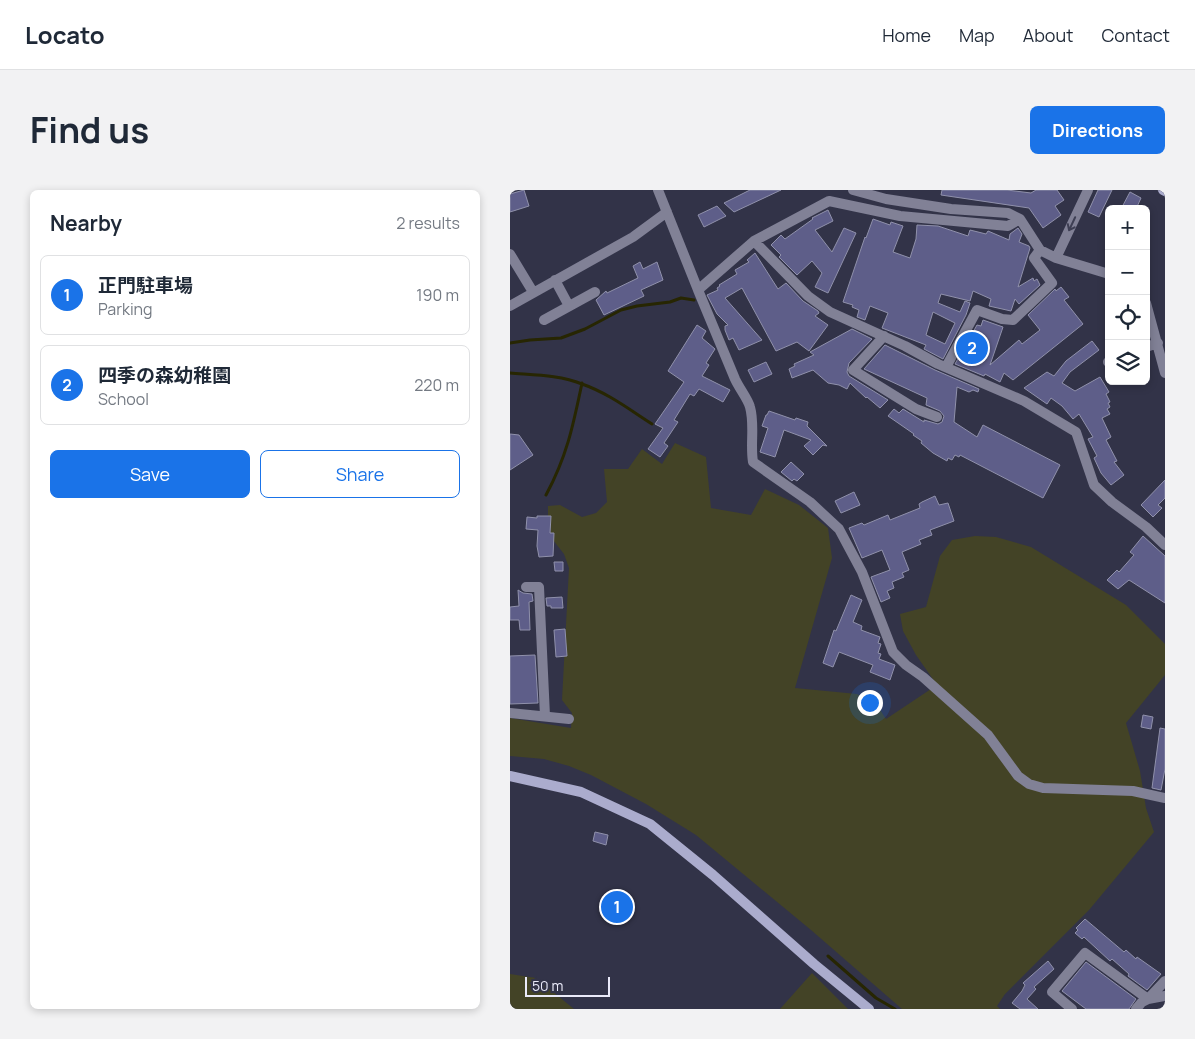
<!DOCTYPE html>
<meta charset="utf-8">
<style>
body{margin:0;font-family:Manrope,"Noto Sans JP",sans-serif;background:#f2f2f3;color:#1f2937}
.controls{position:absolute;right:15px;top:15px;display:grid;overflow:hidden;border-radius:8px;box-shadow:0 2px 8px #0003}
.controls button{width:45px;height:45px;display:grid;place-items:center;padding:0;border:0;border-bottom:1px solid #e0e1e3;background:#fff;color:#1f2937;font:25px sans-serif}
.scale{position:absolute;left:15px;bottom:12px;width:85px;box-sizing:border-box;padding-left:5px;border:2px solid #eaeaf9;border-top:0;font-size:14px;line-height:18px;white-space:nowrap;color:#eaeaf9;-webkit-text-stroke:4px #323348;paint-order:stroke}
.you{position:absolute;left:359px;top:512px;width:18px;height:18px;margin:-12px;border:4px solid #fff;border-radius:50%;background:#1a73e8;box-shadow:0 0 0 8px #1a73e833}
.badge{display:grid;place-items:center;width:32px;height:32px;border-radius:50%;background:#1a73e8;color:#fff;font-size:16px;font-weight:700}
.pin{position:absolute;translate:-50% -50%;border:2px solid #fff;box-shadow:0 1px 5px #0006}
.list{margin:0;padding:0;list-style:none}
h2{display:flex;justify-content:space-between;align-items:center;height:65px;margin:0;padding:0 20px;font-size:21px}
h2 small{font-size:16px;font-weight:400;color:#747a83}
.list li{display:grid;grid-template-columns:32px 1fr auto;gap:15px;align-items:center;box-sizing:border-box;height:80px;margin:0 10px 10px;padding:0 10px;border:1px solid #e0e1e3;border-radius:8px}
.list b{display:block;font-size:19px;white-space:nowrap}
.list p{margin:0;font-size:16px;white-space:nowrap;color:#747a83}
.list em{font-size:16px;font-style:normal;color:#747a83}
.actions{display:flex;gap:10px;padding:15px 20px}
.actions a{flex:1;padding:11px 0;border:1px solid #1a73e8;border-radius:8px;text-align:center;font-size:18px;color:#1a73e8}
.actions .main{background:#1a73e8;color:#fff}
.icon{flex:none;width:28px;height:28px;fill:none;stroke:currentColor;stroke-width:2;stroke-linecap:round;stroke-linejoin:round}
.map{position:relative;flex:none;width:655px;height:819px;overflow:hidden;border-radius:8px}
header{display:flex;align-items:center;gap:30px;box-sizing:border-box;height:70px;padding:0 25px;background:#fff;border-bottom:1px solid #e0e1e3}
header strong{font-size:24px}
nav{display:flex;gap:28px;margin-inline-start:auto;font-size:18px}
.intro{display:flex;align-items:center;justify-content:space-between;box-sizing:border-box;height:120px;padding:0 30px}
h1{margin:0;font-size:35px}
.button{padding:12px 22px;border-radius:8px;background:#1a73e8;color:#fff;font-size:18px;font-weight:700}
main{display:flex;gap:30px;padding:0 30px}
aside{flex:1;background:#fff;border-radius:8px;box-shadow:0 2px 8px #0003}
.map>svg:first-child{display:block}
.green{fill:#434326}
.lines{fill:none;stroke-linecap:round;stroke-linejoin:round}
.stream{stroke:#272602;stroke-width:3}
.building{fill:#5e5e89;stroke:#9091ab;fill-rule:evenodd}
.street{stroke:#818196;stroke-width:10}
.secondary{stroke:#abaccd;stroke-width:10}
.oneway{stroke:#3e3f54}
</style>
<header>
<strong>Locato</strong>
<nav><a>Home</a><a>Map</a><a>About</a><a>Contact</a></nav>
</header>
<div class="intro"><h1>Find us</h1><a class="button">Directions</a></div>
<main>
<aside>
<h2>Nearby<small>2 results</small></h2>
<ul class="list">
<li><span class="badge">1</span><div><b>正門駐車場</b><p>Parking</p></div><em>190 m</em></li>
<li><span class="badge">2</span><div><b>四季の森幼稚園</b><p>School</p></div><em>220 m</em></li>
</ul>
<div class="actions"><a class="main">Save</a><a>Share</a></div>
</aside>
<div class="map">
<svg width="655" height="819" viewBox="0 0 655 819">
<rect width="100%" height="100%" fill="#323348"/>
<path class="green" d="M165,253l31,14 5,51 40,7 14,-26 34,16 29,23 4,30 -37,130 62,6 18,8 11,17 51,-34 -21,-30 -13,-24 -3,-17 26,-7 14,-51 12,-16 23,-4 21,1 35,10 95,58 39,39v31l-39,48 14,48 6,37 8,24 -65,78 -84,84 -8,12 3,3h-98l-91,-79 -115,-95 -50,-31 -55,-29 -22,-9 -25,-7 -34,-3v-38l61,10 1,-15 -10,-13 7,-132 -5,-14 -11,-14 -5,-19v-15l12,-1 22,12 14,-4 11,-11 -3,-33h24l14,-20 20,15z
M302,783l36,36h-68z
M0,784l26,4 38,31h-64z"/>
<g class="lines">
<path class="stream" d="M0,153l20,-3 31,-2 24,-9 36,-19 16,-4 33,-4 11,-4 13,2
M0,183c24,2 50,2 72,11 26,9 48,26 70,40
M36,305c21,-39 27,-69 36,-112
M318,766l48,42 19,11"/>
</g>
<path class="building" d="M14,0l5,16 -19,6v-18z
M240,0h31l-47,22 -10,-9z
M432,0h65l24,3 5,-3h21l7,10 -9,6 6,9 -18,13 -14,-20 -88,-13z
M588,0h14l-13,27 -11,-5z
M620,2l11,6 -5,11h-15z
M207,16l9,10 -22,11 -6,-12z
M318,20l5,11 -18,9 17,22 12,-24 12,5 -28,60 -13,-6 7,-14 -10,-12 -15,14 -18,-18 2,-2 -10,-10 10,-10 4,4 28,-20 -1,-1z
M363,29l17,6 1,-3 12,4 -10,26 17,6 6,-19 1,-14 21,1 30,10 2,-6 16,4 2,-3 21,9 1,-6 8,-6 4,6 -3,8 10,4 1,2 -12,39 15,-9 1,3 3,-2 3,6 -21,19 -4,-5 -4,12 -22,-5 2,-7 -18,-8 -3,10 -29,-7 -3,9 22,9 5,-11 5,2 -4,12 -23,44 -19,-10 2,-4 -44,-17 6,-15 -18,-7 -5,14 -8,-3 2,-7 -7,-3 1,-2 -10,-3 22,-65 1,1zM423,122l22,11 -10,21 -19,-9z
M245,63l23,36 8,-6 17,18 15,10 1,2 -4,3 13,9 -19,26 -12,-9 -21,9 -34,-63 -17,10 37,42 -23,10 -6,-12 -4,2 -4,-10v-4l3,-1 -11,-11 -10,-19 11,-5 -1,-2 3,-2 -1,-1 18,-11 -2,-4 14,-8 -2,-2z
M130,72l3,7 14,-7 6,18 -22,10 3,6 -40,19 -8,-15 10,-9 1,2 31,-15 -5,-12z
M551,97l8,10 -5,3 19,24 -70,56 -9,-7 -4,9 -15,-8 -1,2 -29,-12 22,-39 4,1 2,-6 20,7 -13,38 29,-25 3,4 18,-14 -12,-15 27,-26 1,2z
M187,135l9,6 -4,7 13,11 -9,14 3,2 -7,11 28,14 -7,12 -24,-13 -5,7 -4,-2 -16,26 4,2 -14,21 4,3 -8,11 -12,-8 15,-21 -8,-4 29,-42 -16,-11z
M342,139l20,10 -23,24 -2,9 2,4 39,24 -8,8 -13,-11 -1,1 -16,-15 -3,6 -8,-4 -11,-2 -15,-13 -21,8 -3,-9 6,-3 -1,-2 20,-9 -4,-3z
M582,151l7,9 -29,22 -8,11 13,8 25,-14 9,15 -3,2 4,8 -2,1 2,4 -3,2 3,5 -8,4 9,19 -5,3 11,21 -3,1 10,13 -13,10 -10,-12 -7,-15 3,-2 -9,-17 5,-2 -14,-23 -6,5 -11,-13 -11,-8 -4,6 -23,-16 23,-16 7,4 12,-15z
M375,155l50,25 44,19 -1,3 -5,-2 -4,2 -12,-5 -3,35 23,15 6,-12 77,40 -17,33 -83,-43 -1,2 -4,-2 -3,5 -4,-2 -1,3 -14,-8 -12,-10 1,-2 -9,-6 1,-1 -26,-18 6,-7 5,4 4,-4 21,13v-2l14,4 4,-2 2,-6 -4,-5 -14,-6 1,-7 -63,-29z
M256,172l6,12 -18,8 -6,-12z
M259,221l26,9 1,-2 12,4 -1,4 20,20 -4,-1 -10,10 -9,-9 7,-6 -27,-10 -9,27 -15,-5 8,-24 -6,-2 4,-11h1z
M0,244l9,1 14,20 -23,15z
M281,272l13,12 -7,7 -3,-2 -2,2 -11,-9z
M655,290v18l-7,7 4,3 -9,9 -12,-12z
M344,302l6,13 -19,8 -6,-12z
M425,306l4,9 9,-2 6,18 -24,9 2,5 -13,5 2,4 -19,8 7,18 -7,3 2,4 -12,5 2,6 -7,3 3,7 -9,4 -10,-25 19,-7 -8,-20 -20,8 -13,-30 13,-5 2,2 24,-10 2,5 30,-12 -1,-4 3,-2z
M27,326h14l-1,17h4l-1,23 -14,1 -2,-11 1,-16 -12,-1 1,-12 10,1z
M633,346l22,20v47l-36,-23 -11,9 -11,-9 10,-10 2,2 15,-17 -4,-3z
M44,372h9v9h-8z
M8,400l5,3 9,1 1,7 -4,1 1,28h-10l-1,-10h-9v-13l9,-1z
M341,405l11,5 -9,22 9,4 -1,4 19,7 -2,6 3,1 -3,9 3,1 -2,5 16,6 -5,15 -20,-8 3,-7 -34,-13 -6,15 -10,-4 11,-33 2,1z
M52,407l1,11h-12v-2h-4l-1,-8z
M55,439l2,27 -11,1 -2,-27z
M25,465l3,48 -28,1v-48z
M633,525l10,2 -2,12 -10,-2z
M650,538l5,1v40l-4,21 -9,-2z
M85,642l13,3 -2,10 -13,-4z
M575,729l39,33 2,-2 10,9 1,-2 24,17 -14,16 -19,-14 1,-2 -17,-15 -2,2 -26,-24 -2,2 -7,-6 3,-3 -2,-2z
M538,771l6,8 -20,18 2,2 -9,10 11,10h-18l-8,-6 10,-12 3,-6 -2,-2z
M576,772l50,37 -7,10h-43l-24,-18z"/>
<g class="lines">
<path class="street" d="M148,0l40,100 56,-49 75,-40 71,15 108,10 12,-7
M343,0l33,9 65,10 57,4 12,6 20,31 16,8 53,16
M244,51l54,55 22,16 75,34 33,18 86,37 52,31 18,53 18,17 34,25 19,18
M0,64l23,38
M546,68l32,-68
M45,90l14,26
M188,100l37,89c4,9 13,20 15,28 5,18 0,37 3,55l57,40 29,27 23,43 31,80 13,13 17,12 65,58 30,41 11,8 14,4 90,3 32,7
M636,113l19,70
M0,116l123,-69 34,-25
M34,130l51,-28
M374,146l-31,34 63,39 21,8
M636,157l12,-4
M598,172l1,-1
M436,177l31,-57 25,9 11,1 39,-37 -18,-25 6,-8
M16,397h13l6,129
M0,523l59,6
M562,819l-20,-17 33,-39 63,46 17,-3
M626,819l6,-7 6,-3 17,-18"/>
<path class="secondary" d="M653,0l2,1
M0,586l71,16 69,32 63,51 101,89 55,45"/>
</g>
<defs><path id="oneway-shaft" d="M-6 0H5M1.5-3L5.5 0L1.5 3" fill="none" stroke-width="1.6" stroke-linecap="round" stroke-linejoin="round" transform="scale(1.25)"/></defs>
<use class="oneway" href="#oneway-shaft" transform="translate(562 34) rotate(115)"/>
</svg>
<div class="controls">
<button>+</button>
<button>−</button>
<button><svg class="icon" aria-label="locate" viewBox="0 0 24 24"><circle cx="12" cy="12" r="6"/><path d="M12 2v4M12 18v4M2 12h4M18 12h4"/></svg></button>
<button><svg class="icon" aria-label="layers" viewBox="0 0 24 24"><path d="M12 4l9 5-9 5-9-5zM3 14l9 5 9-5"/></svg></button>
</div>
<div class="scale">50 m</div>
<div class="you"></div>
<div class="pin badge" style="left:107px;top:717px">1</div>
<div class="pin badge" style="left:462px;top:158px">2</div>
</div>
</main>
